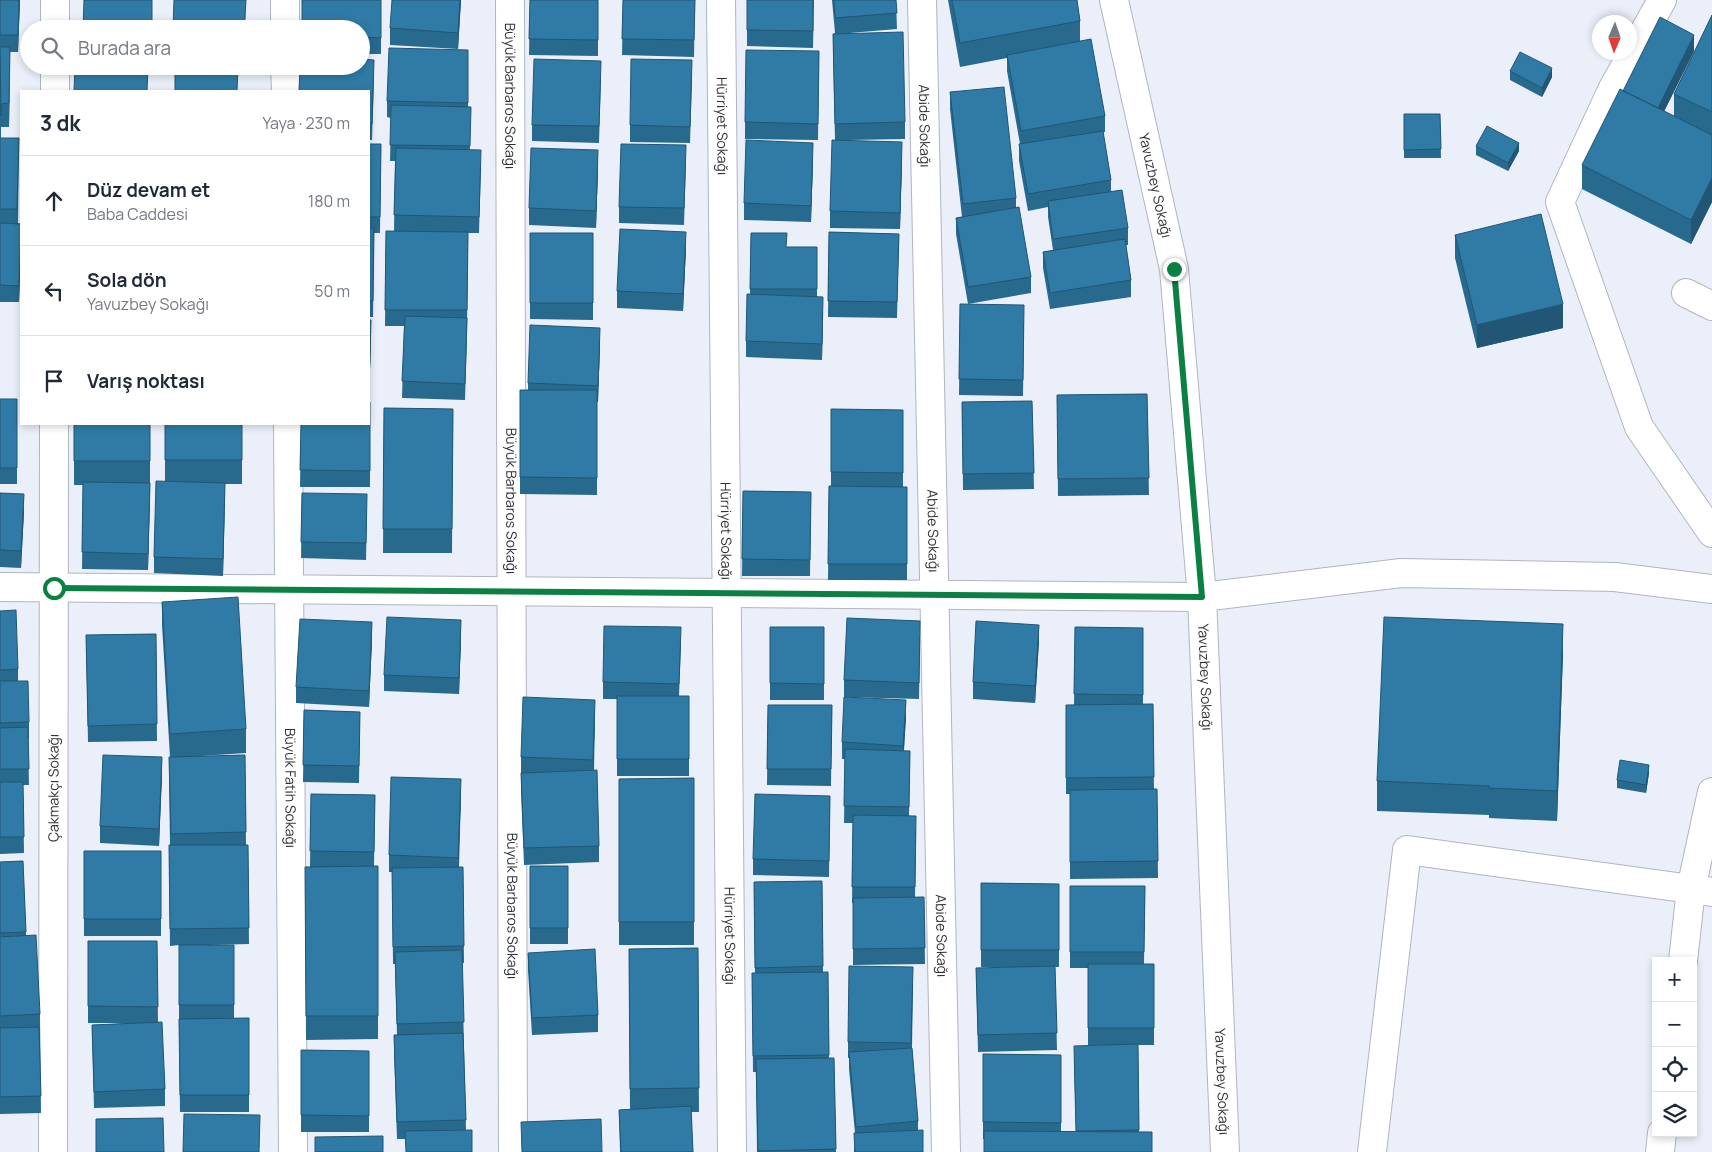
<!DOCTYPE html>
<html lang="tr">
<meta charset="utf-8">
<style>
body{margin:0;font-family:Manrope,sans-serif;background:#f2f2f3;color:#1f2937}
.controls{position:absolute;right:15px;bottom:15px;display:grid;overflow:hidden;border-radius:0px;box-shadow:0 2px 8px #0003}
.controls button{width:45px;height:45px;display:grid;place-items:center;padding:0;border:0;border-bottom:1px solid #e0e1e3;background:#fff;color:#1f2937;font:25px sans-serif}
.compass{position:absolute;left:1592px;top:15px;width:45px;height:45px;border-radius:50%;background:#fff;box-shadow:0 2px 8px #0003;rotate:182deg}
.stop{position:absolute;width:15px;height:15px;margin:-11px;border:4px solid #0b8043;border-radius:50%;background:#fff}
.stop.end{background:#0b8043;border-color:#fff;box-shadow:0 1px 5px #0008}
.list{margin:0;padding:0;list-style:none}
h2{display:flex;justify-content:space-between;align-items:center;height:65px;margin:0;padding:0 20px;font-size:21px}
h2 small{font-size:16px;font-weight:400;color:#747a83}
.list li{display:grid;grid-template-columns:32px 1fr auto;gap:15px;align-items:center;box-sizing:border-box;height:90px;padding:0 20px;border-top:1px solid #e0e1e3}
.list b{display:block;font-size:19px;white-space:nowrap}
.list p{margin:0;font-size:16px;white-space:nowrap;color:#747a83}
.list em{font-size:16px;font-style:normal;color:#747a83}
.icon{flex:none;width:28px;height:28px;fill:none;stroke:currentColor;stroke-width:2;stroke-linecap:round;stroke-linejoin:round}
.map{position:relative;flex:none;width:1712px;height:1152px;overflow:hidden}
.search{position:absolute;background:#fff;box-shadow:0 2px 8px #0003;left:20px;top:20px;width:350px;height:55px;display:flex;align-items:center;gap:12px;box-sizing:border-box;padding:0 18px;border-radius:28px;color:#747a83;font-size:19px}
.panel{position:absolute;background:#fff;box-shadow:0 2px 8px #0003;left:20px;top:90px;width:350px;height:335px;border-radius:0px}
.map>svg:first-child{display:block}
.lines{fill:none;stroke-linecap:round;stroke-linejoin:round}
.minor-casing{stroke:#b1b5be;stroke-width:30}
.minor{stroke:#fff;stroke-width:28}
.wall{fill:#286a8e}
.shaded-wall{fill:#215674}
.building{fill:#2f7ba5;stroke:#215674}
.route{stroke:#0b8043;stroke-width:6}
.labels{text-anchor:middle;stroke-width:5;stroke-linejoin:round;paint-order:stroke}
.street-label{font-size:14px;fill:#303236;stroke:#fff}
</style>
<div class="map">
<svg width="1712" height="1152" viewBox="0 0 1712 1152">
<rect width="100%" height="100%" fill="#eaeff9"/>
<g class="lines">
<g class="minor-casing">
<g id="minor">
<path d="M285,0v29"/>
<path id="s1" d="M510,0l3,1152"/>
<path id="s2" d="M721,0l11,1152"/>
<path id="s3" d="M922,0l24,1152"/>
<path id="s4" d="M1114,0l60,269 28,328 23,555"/>
<path d="M1662,0l-49,88 -53,114 79,225 73,106"/>
<path d="M55,29v-29"/>
<path d="M285,66l1,25"/>
<path d="M55,91v-25"/>
<path d="M1686,293l26,13"/>
<path id="s5" d="M288,424l5,728"/>
<path d="M0,587l1202,10 199,-24 214,4 97,12"/>
<path d="M1683,961l8,-72 21,-97"/>
<path id="s6" d="M53,1152l1,-728"/>
<path d="M1372,1152l35,-302 305,42"/>
<path d="M1660,1152l2,-19"/>
</g>
</g>
<use href="#minor" class="minor"/>
</g>
<path class="wall" d="M0,0h20l-2,52h-8l-1,75h-8v11h18l-1,85 3,1v26l-2,52h-19z
M381,0v54h-20v-25z
M461,0l-3,49 -68,-4v-17z
M530,0h68v56l-69,-1z
M623,0h72l-1,57 -72,-2z
M747,0h67l-1,48 -66,-2z
M832,0h64l1,29 -47,4 55,89v17l-57,1 54,18 -2,71 -70,-1v-17l5,-71 -2,-90v-16l2,-1z
M948,0h129l3,21v20l25,75v16h-2l8,48v12l17,36v17h-2l5,35v17l-81,12 -7,-41v-16l10,-2 -5,-33v-10l-20,4 -9,-50v-17h1l-13,-73v-13l-47,9z
M1712,15v187l-21,42 -109,-55v-24l41,-74 71,-40 -30,60 10,5v-22z
M468,50v57l2,43 11,16 -2,67h-11l-1,102 -2,65 -63,-2 2,-72h-19l1,-95h8l1,-70h-5l1,-43 -4,-1v-16z
M819,51l-1,89 -73,-1v-17z
M1510,71l42,6 -10,20 -32,-17z
M374,76l-2,64h-3v-49z
M601,77l-2,66 -67,-2v-16z
M692,77l-2,66 -60,-1v-17z
M950,92l66,106v10l15,69v16l-63,11 -12,-70v-16l6,-1 -12,-108z
M1404,114h36l1,44h-37z
M369,144h12l-1,89h-6l-1,84h-4z
M1476,146l43,5 -11,20 -32,-16z
M813,159l-2,63 -67,-2v-17z
M686,162l-2,63 -65,-2v-16z
M598,167l-2,61 -67,-3v-17z
M829,232l70,2 -2,84 -69,-1z
M530,233h63v87l-63,-1z
M751,233l36,14h30v49l6,17 -1,47 -76,-3v-16l4,-47z
M1455,235l108,93 -86,20 -22,-90z
M686,248l-3,63 -66,-3v-17z
M960,304l64,18 -1,74 -64,-1z
M369,320l2,17 -2,65h1v85h-70l1,-63h68z
M600,344l-2,58h-1v93l-77,-1v-104h8v-7z
M1147,394l2,101 -91,1 -1,-101z
M0,399h17v85h-17z
M1032,401l2,88 -71,1 -1,-88z
M384,408l69,1 -1,144h-69z
M831,409l72,1v77h4v93h-79l1,-94h2z
M74,424h76v61l-2,85 -66,-1 1,-84h-9z
M165,424h77v60h-17l-2,92 -69,-3v-16l11,-76z
M743,491l68,1 -1,84h-68z
M0,493l24,18 -3,57 -21,-1z
M302,493l65,17 -1,50 -65,-2z
M162,602l84,127v24l-60,4 59,-2 1,90h2l1,99 -39,1h24v73h15v94h-69l-1,-91v-76l-9,1 -1,-101h1l-1,-72v-16h1l-8,-132z
M0,611l18,58v12l11,41v17h-1l1,46h-6l1,68 -24,1z
M770,627h54v73h-54z
M1075,627l68,1v76h10l1,85h3l1,89 -88,1v-85h-4v-89h8z
M156,634l1,107 -69,1 -2,-107z
M461,636l-2,58 -75,-3v-16z
M920,637l-1,62 -75,-2v-17z
M372,639l-3,68 -73,-4v-16z
M1039,641l-4,62 -62,-4v-17z
M681,643l-2,53h10v80h-72v-77h-14v-17z
M1563,653l-6,168 -68,-3v-3l-112,-4v-30z
M768,705h64l-1,81 -64,-1z
M304,710l56,2 -1,71 -56,-1z
M595,716l-1,55 5,75v16l-75,3 -3,-75v-33z
M906,716l-2,35h6l-1,64 7,17 -1,65h9l1,67 -72,1v-62h-1l1,-80h-9l1,-64h-3v-17z
M1649,773l-3,20 -29,-5v-8z
M162,774l-3,72 -59,-3v-17z
M694,778v167h-75v-166z
M311,794l64,1 -1,71h4v173l-72,1 -1,-173h5z
M461,795l-2,73 4,-1 1,96h-2l4,167 -61,9h-8l-3,-87v-17h3l-2,-71h-2l-1,-92h-3v-17z
M830,796l-1,81 -76,-2v-16z
M84,851h77v85h-77z
M23,861l3,74 14,79 1,99 -41,1v-252z
M530,866h38v78h-38z
M822,881l1,91h5l1,86h5l2,94h-79l-1,-80h-3l-1,-99h3l-1,-91z
M981,883l78,1v83h-4l2,83 -79,2 -2,-84 50,-1h-45z
M1070,886h75l-1,78h10v81h-16l1,87 -156,7v-85l78,1v77h15l-2,-70 44,-17h-30v-77h-18z
M88,941h69l1,81 7,67v17l-71,2 -2,-83 39,-2h-43z
M698,948l1,164h-8l2,40h-73l-1,-42 11,-1 -1,-160z
M528,953l70,62v17l-66,3 -4,-65z
M913,984l-1,64 6,73v9l5,22h-69l1,-19 -6,-64v-11h-1v-16z
M301,1050l68,1v81h-68z"/>
<path class="shaded-wall" d="M19,0h1l-2,52v-17z
M246,0l-1,29h-1z
M460,0h1l-3,49v-16z
M1694,35v16l-39,79v-17z
M10,47v24l-1,56v-24z
M1552,68v9l-10,20v-9z
M902,142v16l-2,71v-16z
M813,143v16l-2,63v-16z
M1519,143v8l-11,20v-8z
M598,150v17l-2,61v-17z
M1712,178v24l-21,42v-24z
M686,232v16l-3,63v-17z
M21,233v17l-2,52v-16z
M823,297v16l-1,47v-16z
M1563,304v24l-86,20v-23z
M371,320v17l-2,66v-17z
M600,328v16l-2,58v-16z
M150,483v17l-2,70v-16z
M225,483v17l-2,76v-17z
M24,494v17l-3,57v-17z
M461,620v16l-2,58v-16z
M372,622v17l-3,68v-16z
M1563,624v29l-6,168v-30z
M1039,625v16l-4,62v-17z
M595,700v16l-2,61v-17z
M906,700v16l-3,46v-16z
M162,757v17l-3,72v-17z
M1649,765v8l-3,20v-8z
M461,779v16l-3,79v-16z"/>
<path class="building" d="M0,0h19l-1,35h-18z
M84,0h68v29h-69z
M174,0h72l-2,29h-71z
M302,0h79v38l-20,-1v-8h-59z
M392,0h68l-2,33 -68,-5z
M530,0h68v40l-69,-1z
M623,0h72l-1,40 -72,-1z
M747,0h66v31l-66,-1z
M834,0h62l1,13 -62,5z
M952,0h125l3,21 -120,22z
M1712,15v97l-38,-18z
M1660,17l34,18 -36,73 -35,-17z
M903,32l2,90 -70,2 -2,-90z
M1091,39l14,77 -84,15 -14,-76z
M0,47h10l-1,56 -8,1v12z
M389,48l79,2v53l-81,-2z
M746,50l73,1 -1,73 -73,-2z
M1520,52l32,16 -10,20 -32,-17z
M361,59l13,1 -2,64h-3v-33h-70l1,-25h61z
M534,59l67,2 -2,65 -67,-1z
M631,59l61,1 -2,67 -60,-2z
M75,66h73l-1,25h-73z
M175,66h63l-1,25h-62z
M1004,87l12,111 -53,6 -13,-112z
M1620,89l92,46v43l-21,42 -109,-55z
M391,105l80,2 -1,39 -80,-1z
M1404,114h36l1,35 -37,1z
M1487,126l32,17 -11,20 -32,-17z
M1103,131l8,49 -83,14 -9,-50z
M0,138h19l-2,71h-17z
M746,140l67,3 -2,63 -67,-3z
M832,140l70,2 -2,71 -70,-2z
M369,144h12l-1,73h-11z
M621,144l65,1 -2,63 -65,-1z
M396,148l85,2 -2,67 -85,-2z
M531,148l67,2 -2,61 -67,-3z
M1122,190l6,38 -75,11 -5,-38z
M1019,207l12,70 -63,10 -12,-69z
M1541,214l22,90 -86,21 -22,-90z
M0,223l21,1 -2,62 -19,-1z
M369,228h5l-1,73h-4z
M620,229l66,3 -3,62 -66,-3z
M386,231l82,1 -1,78h-82z
M829,232l70,2 -2,68 -69,-1z
M530,233h63v70h-63z
M751,233h36l-1,14h31v42h-67z
M1125,239l6,41 -81,13 -7,-41z
M747,294l76,3 -1,47 -76,-3z
M960,304l64,1 -1,75 -64,-1z
M405,316l62,2 -2,66 -63,-3z
M369,320h2l-2,66z
M530,325l70,3 -2,58 -70,-3z
M520,390h77v88l-77,-1z
M1147,394l2,84 -91,1 -1,-84z
M0,399h17v69h-17z
M1032,401l2,72 -71,1 -1,-72z
M369,402h1v69l-70,-1 1,-46h68z
M384,408l69,1 -1,120h-69z
M831,409l72,1v63l-72,-1z
M74,424h76v37h-76z
M165,424h77v36h-77z
M156,481l69,2 -2,76 -69,-2z
M83,482l67,1 -2,71 -66,-2z
M829,486l78,1v77h-79z
M743,491l68,1 -1,68 -68,-1z
M0,493l24,1 -3,57 -21,-1z
M302,493l65,1 -1,49 -65,-1z
M238,597l8,132 -76,5 -8,-132z
M16,610l2,59 -18,1v-59z
M387,617l74,3 -2,58 -75,-3z
M1384,617l179,7 -6,167 -68,-3v-2l-112,-5z
M847,618l73,3 -1,62 -75,-3z
M300,619l72,3 -3,69 -73,-4z
M976,621l63,4 -4,61 -62,-4z
M604,626l77,1 -2,57 -76,-2z
M770,627h54v57l-54,-1z
M1075,627l68,1v67l-69,-1z
M156,634l1,90 -69,2 -2,-91z
M0,681h28l1,41 -29,1z
M617,696h72v63h-72z
M523,697l72,3 -2,60 -72,-3z
M844,697l62,3 -3,46 -61,-4z
M1153,704l1,73 -88,1v-73z
M768,705h64l-1,64h-64z
M304,710l56,2 -1,54 -56,-1z
M28,727l1,42h-29v-41z
M845,749l65,2 -1,56 -65,-1z
M103,755l59,2 -3,72 -59,-3z
M245,755l1,77 -75,2 -2,-77z
M1620,760l29,5 -3,20 -29,-5z
M597,770l2,76 -75,2 -3,-75z
M391,777l70,2 -3,79 -69,-3z
M694,778v144h-75v-143z
M0,782h23l1,55h-24z
M1157,789l1,72 -88,1v-72z
M311,794l64,1 -1,57 -64,-1z
M755,794l75,2 -1,65 -76,-2z
M853,815l63,1 -1,71h-63z
M169,845h79l1,83 -79,1z
M84,851h77v68h-77z
M23,861l3,71 -26,1v-71z
M378,866v150h-72l-1,-149z
M530,866h38v62h-38z
M463,867l1,79 -71,1 -1,-79z
M822,881l1,85 -68,2 -1,-86z
M981,883l78,1v66h-78z
M1070,886h75l-1,66h-74z
M924,897l1,51 -72,1v-51z
M36,935l4,79 -40,2v-79z
M88,941h69l1,66 -70,-1z
M179,945h55v60h-55z
M698,948l1,140 -69,1 -1,-140z
M595,949l3,66 -66,3 -4,-65z
M462,950l2,72 -67,2 -2,-72z
M1088,964h66v64h-66z
M849,966l64,1 -2,76 -63,-1z
M1055,966l2,67 -79,2 -2,-67z
M828,972l1,83 -76,1 -1,-83z
M249,1018v77h-69l-1,-76z
M162,1022l3,67 -71,3 -2,-67z
M39,1027l2,69 -41,1v-69z
M463,1033l3,87 -69,2 -3,-87z
M1138,1044l1,86 -63,1 -2,-85z
M912,1048l6,73 -62,6 -7,-75z
M301,1050l68,1v65l-68,-1z
M983,1054l78,1v68l-78,-1z
M834,1058l2,91 -78,2 -2,-92z
M691,1106l2,46h-72l-2,-42z
M184,1114l76,1 -1,37h-76z
M163,1118l1,34h-68v-33z
M601,1119l1,33h-80l-1,-30z
M472,1130v22h-66l-1,-21z
M923,1130v22h-68l-1,-19z
M984,1131l168,1v20h-168z
M383,1136v16h-68v-15z"/>
<g class="lines">
<path class="route" d="M54,588l1148,9 -28,-328"/>
</g>
<g class="labels">
<g class="street-label">
<text dy="5" stroke="none"><textPath href="#s1" startOffset="96">Büyük Barbaros Sokağı</textPath></text>
<text dy="5" stroke="none"><textPath href="#s2" startOffset="126">Hürriyet Sokağı</textPath></text>
<text dy="5" stroke="none"><textPath href="#s3" startOffset="126">Abide Sokağı</textPath></text>
<text dy="5" stroke="none"><textPath href="#s4" startOffset="190">Yavuzbey Sokağı</textPath></text>
<text dy="5" stroke="none"><textPath href="#s1" startOffset="501">Büyük Barbaros Sokağı</textPath></text>
<text dy="5" stroke="none"><textPath href="#s2" startOffset="531">Hürriyet Sokağı</textPath></text>
<text dy="5" stroke="none"><textPath href="#s3" startOffset="531">Abide Sokağı</textPath></text>
<text dy="5" stroke="none"><textPath href="#s4" startOffset="685">Yavuzbey Sokağı</textPath></text>
<text dy="5" stroke="none"><textPath href="#s6" startOffset="364">Çakmakçı Sokağı</textPath></text>
<text dy="5" stroke="none"><textPath href="#s5" startOffset="364">Büyük Fatih Sokağı</textPath></text>
<text dy="5" stroke="none"><textPath href="#s1" startOffset="906">Büyük Barbaros Sokağı</textPath></text>
<text dy="5" stroke="none"><textPath href="#s2" startOffset="936">Hürriyet Sokağı</textPath></text>
<text dy="5" stroke="none"><textPath href="#s3" startOffset="936">Abide Sokağı</textPath></text>
<text dy="5" stroke="none"><textPath href="#s4" startOffset="1090">Yavuzbey Sokağı</textPath></text>
</g>
</g>
</svg>
<div class="controls">
<button>+</button>
<button>−</button>
<button><svg class="icon" aria-label="locate" viewBox="0 0 24 24"><circle cx="12" cy="12" r="6"/><path d="M12 2v4M12 18v4M2 12h4M18 12h4"/></svg></button>
<button><svg class="icon" aria-label="layers" viewBox="0 0 24 24"><path d="M12 4l9 5-9 5-9-5zM3 14l9 5 9-5"/></svg></button>
</div>
<svg class="compass" viewBox="-18 -18 36 36"><path d="M0-13l5 13h-10z" fill="#e53935"/><path d="M0 13l5-13h-10z" fill="#747a83"/></svg>
<div class="stop" style="left:54px;top:588px"></div>
<div class="stop end" style="left:1174px;top:269px"></div>
<div class="search"><svg class="icon" aria-label="search" viewBox="0 0 24 24"><circle cx="10" cy="10" r="6"/><path d="M15 15l6 6"/></svg>Burada ara</div>
<section class="panel">
<h2>3 dk<small>Yaya · 230 m</small></h2>
<ul class="list">
<li><svg class="icon" aria-label="ahead" viewBox="0 0 24 24"><path d="M12 20V5M6 11l6-6 6 6"/></svg><div><b>Düz devam et</b><p>Baba Caddesi</p></div><em>180 m</em></li>
<li><svg class="icon" aria-label="left" viewBox="0 0 24 24"><path d="M17 20v-9H6M10 6l-5 5 5 5"/></svg><div><b>Sola dön</b><p>Yavuzbey Sokağı</p></div><em>50 m</em></li>
<li><svg class="icon" aria-label="arrive" viewBox="0 0 24 24"><path d="M6 21V4h12l-3 4 3 4H6"/></svg><div><b>Varış noktası</b></div></li>
</ul>
</section>
</div>
